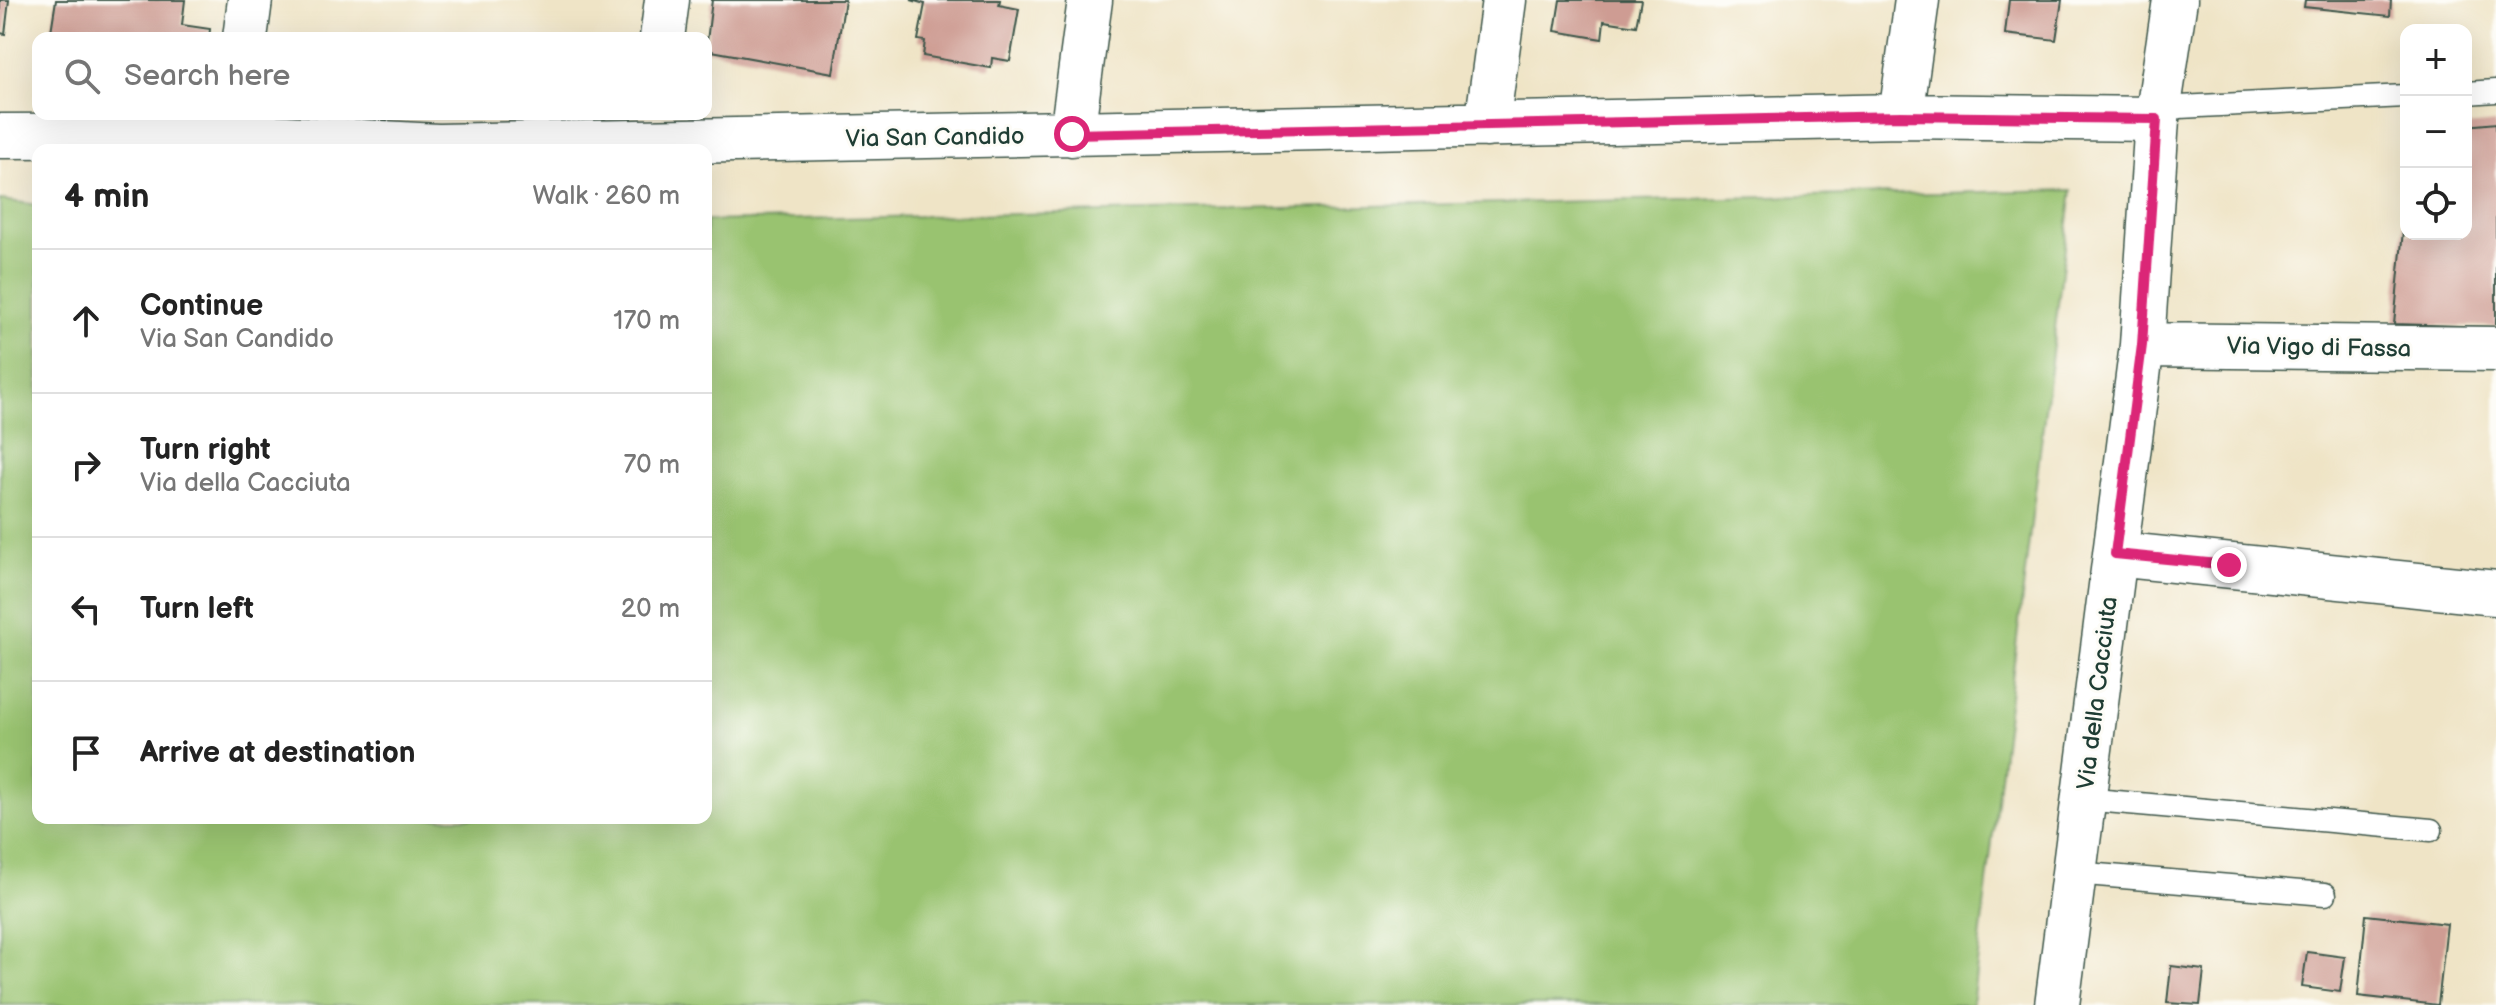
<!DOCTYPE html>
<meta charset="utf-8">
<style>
body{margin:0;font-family:"Balsamiq Sans",sans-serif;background:#f2f2f2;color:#222}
.controls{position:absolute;right:24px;top:24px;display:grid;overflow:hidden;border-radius:16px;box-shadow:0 8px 32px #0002}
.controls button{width:72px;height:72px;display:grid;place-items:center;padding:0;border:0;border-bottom:2px solid #e0e0e0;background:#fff;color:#222;font:40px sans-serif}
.stop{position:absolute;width:24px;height:24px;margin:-18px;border:6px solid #db2777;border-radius:50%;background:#fff}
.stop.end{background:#db2777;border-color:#fff;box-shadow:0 2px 8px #0008}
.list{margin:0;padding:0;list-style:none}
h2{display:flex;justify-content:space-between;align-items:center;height:104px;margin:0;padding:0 32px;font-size:34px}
h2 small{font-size:26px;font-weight:400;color:#767676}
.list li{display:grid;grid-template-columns:52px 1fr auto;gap:24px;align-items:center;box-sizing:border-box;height:144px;padding:0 32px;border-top:2px solid #e0e0e0}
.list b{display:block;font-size:30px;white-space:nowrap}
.list p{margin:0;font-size:26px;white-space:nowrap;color:#767676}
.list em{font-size:26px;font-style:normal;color:#767676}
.icon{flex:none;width:44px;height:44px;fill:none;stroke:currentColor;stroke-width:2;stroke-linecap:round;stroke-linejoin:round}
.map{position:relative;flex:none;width:2496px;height:1005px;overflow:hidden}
.search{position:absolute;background:#fff;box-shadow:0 8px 32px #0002;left:32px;top:32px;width:680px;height:88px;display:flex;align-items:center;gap:20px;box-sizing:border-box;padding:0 28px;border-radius:16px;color:#767676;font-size:30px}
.panel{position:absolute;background:#fff;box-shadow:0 8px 32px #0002;left:32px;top:144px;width:680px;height:680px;border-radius:16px}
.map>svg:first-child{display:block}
.green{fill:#99c370;stroke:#5c8052;stroke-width:2}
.building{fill:#ce9c93}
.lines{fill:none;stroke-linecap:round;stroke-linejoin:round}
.service-casing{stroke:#3e564a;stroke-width:25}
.minor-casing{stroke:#3e564a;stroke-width:47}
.service{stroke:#fff;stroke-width:22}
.minor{stroke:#fff;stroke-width:44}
.route{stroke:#db2777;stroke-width:10}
.labels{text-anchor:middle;stroke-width:6;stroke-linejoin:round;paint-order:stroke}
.street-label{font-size:24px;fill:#1f3d34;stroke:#fdfcf7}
</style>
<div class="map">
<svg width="2496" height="1005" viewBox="0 0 2496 1005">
<rect width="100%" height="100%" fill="#fdfcf7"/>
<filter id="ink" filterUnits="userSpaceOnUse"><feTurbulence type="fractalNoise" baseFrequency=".0125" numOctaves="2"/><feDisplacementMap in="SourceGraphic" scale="16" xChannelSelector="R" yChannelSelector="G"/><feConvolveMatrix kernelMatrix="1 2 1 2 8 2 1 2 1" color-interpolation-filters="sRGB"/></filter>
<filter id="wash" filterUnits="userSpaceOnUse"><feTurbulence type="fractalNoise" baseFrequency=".006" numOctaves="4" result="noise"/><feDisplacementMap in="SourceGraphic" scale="32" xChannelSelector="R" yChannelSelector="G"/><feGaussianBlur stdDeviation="1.8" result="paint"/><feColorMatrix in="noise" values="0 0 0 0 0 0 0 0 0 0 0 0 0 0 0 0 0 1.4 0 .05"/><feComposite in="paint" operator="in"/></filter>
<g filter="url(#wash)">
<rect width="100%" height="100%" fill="#efe4c6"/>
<path class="green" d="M2072,190l-100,815h-1972v-805l38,5v613h668v-597z"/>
<g id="blocks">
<path class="building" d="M0,0h9l-4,34 -5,-1z
M56,0h129l-3,25 28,4 -1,9h-159z
M712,0h133l-12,73 -127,-23z
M911,0h89l-1,5 20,4 -9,52 -18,-3 -1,10 -68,-12 2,-15 -7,-1 7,-36z
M1560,0h81l-5,26 -32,-5 -2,18 -47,-8z
M2009,0h53l-6,40 -51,-6z
M2305,0h86l-1,16 -86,-9z
M2496,123v204l-102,-3 10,-104 2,14h60v-108z
M2366,915l81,9 -9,81 -80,-9z
M2307,952l38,5 -5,35 -38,-5z
M2171,966l33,4 -4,35 -33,-2z"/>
</g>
</g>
<g filter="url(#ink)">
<use href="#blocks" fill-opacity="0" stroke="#3e564a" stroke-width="2"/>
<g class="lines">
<g class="service-casing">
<path id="service" d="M2466,93l30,-2
M2159,108l247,-12
M2083,799l348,31
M2074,873l251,21"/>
</g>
<g class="minor-casing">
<path id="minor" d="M245,38l5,-38
M662,38l5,-38
M1901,116l16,-116
M1487,125l17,-125
M1072,134l18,-134
M0,136l232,-1 206,11 1463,-30 256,3
M2142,345l354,4
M2115,554l381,39
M2057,1005l85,-660 15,-226 18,-119"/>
</g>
<use href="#service" class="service"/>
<use href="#minor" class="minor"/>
</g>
</g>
<g class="lines" filter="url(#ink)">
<path class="route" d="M1072,134l829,-18 256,3 -15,226 -27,209 114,11"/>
</g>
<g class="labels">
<g class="street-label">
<text transform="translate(935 137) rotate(-1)" y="8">Via San Candido</text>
<text transform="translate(2319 347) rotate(1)" y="8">Via Vigo di Fassa</text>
<text transform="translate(2097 693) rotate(-83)" y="8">Via della Cacciuta</text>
</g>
</g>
</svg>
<div class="controls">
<button>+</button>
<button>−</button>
<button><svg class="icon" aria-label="locate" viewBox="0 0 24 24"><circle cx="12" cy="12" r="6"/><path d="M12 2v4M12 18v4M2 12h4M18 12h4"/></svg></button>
</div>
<div class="stop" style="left:1072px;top:134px"></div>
<div class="stop end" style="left:2229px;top:565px"></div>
<div class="search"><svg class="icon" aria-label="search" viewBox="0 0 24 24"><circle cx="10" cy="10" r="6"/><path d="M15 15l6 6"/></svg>Search here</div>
<section class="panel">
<h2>4 min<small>Walk · 260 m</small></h2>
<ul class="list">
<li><svg class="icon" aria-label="ahead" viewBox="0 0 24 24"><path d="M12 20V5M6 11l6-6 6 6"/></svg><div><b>Continue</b><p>Via San Candido</p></div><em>170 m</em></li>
<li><svg class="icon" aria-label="right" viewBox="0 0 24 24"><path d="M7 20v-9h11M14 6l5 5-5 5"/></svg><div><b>Turn right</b><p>Via della Cacciuta</p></div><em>70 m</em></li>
<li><svg class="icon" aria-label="left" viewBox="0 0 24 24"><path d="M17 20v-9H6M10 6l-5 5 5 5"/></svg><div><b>Turn left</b></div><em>20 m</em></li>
<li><svg class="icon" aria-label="arrive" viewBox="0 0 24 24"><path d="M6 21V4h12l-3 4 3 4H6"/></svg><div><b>Arrive at destination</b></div></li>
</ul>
</section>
</div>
